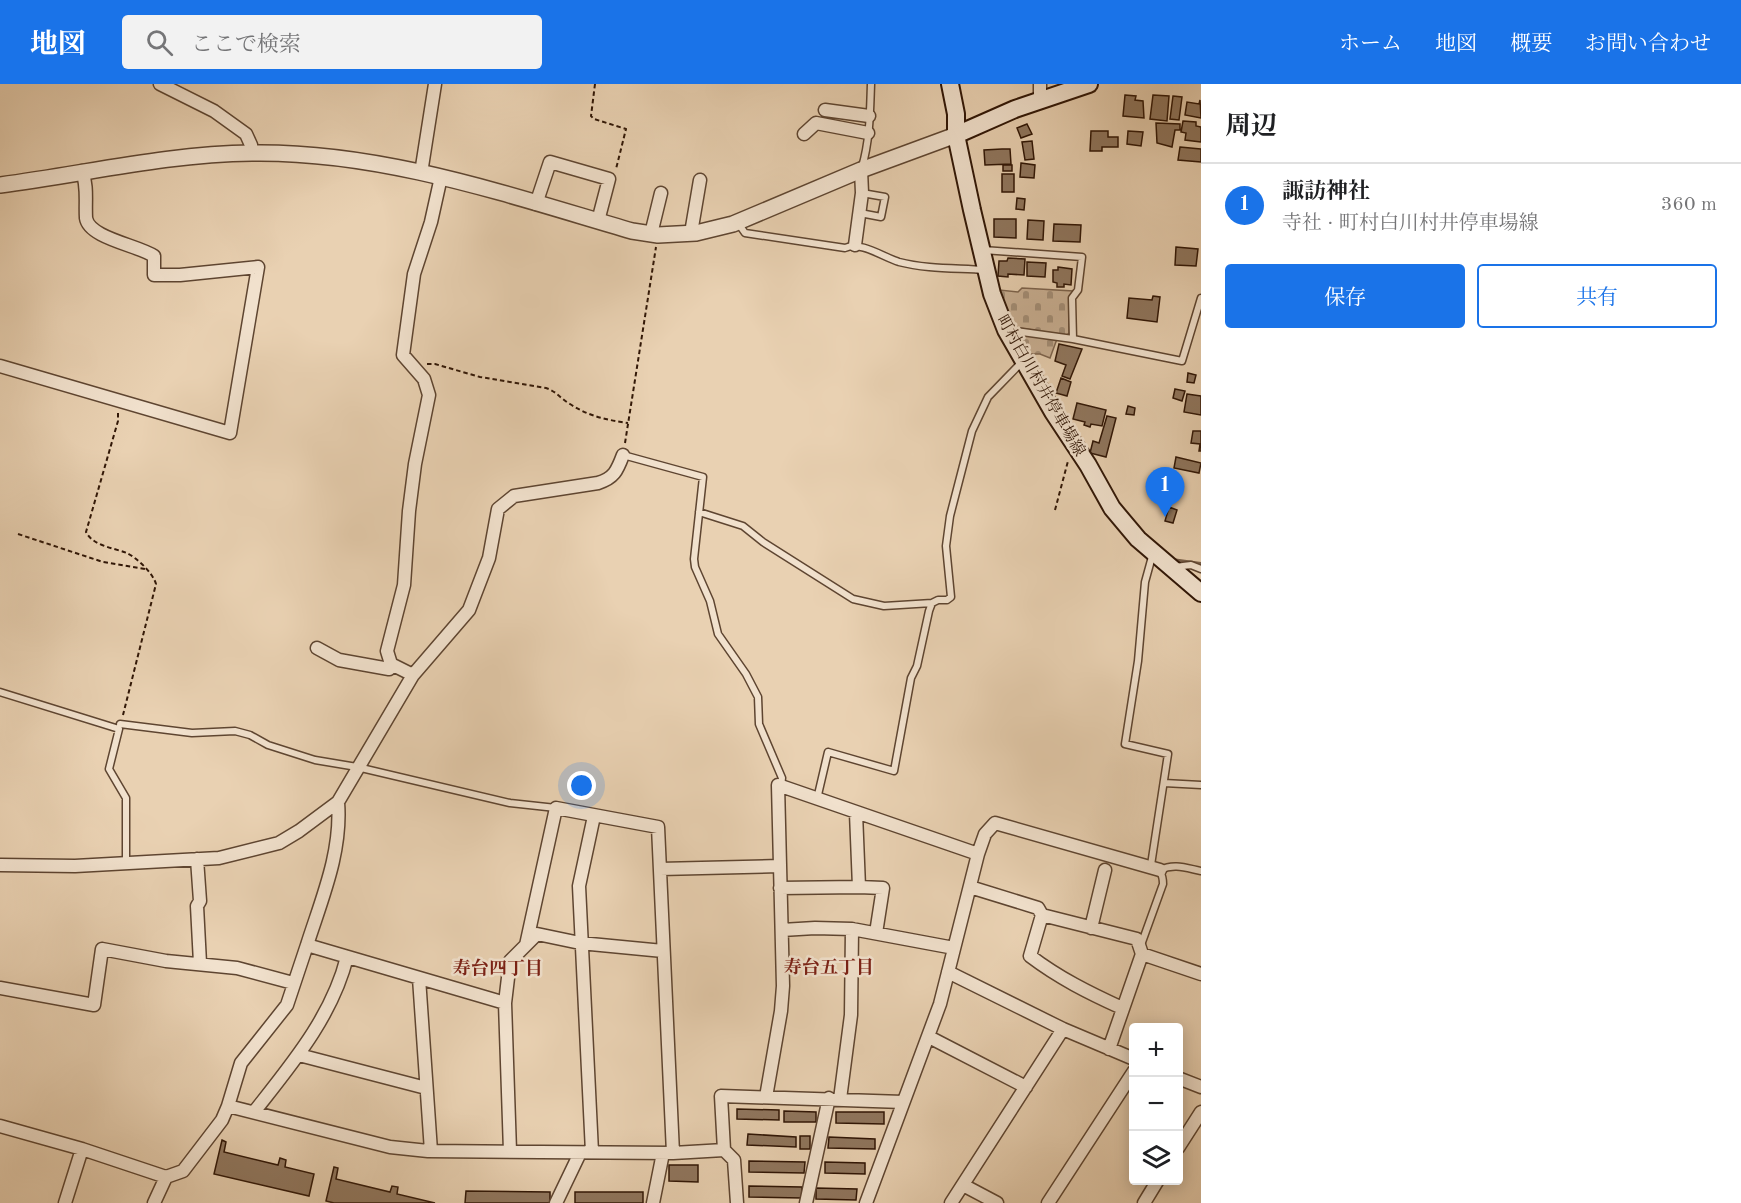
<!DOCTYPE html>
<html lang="ja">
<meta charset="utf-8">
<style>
body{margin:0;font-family:"Old Standard TT","Noto Serif JP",serif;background:#f2f2f2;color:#202124}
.controls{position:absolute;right:18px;bottom:18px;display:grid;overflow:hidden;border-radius:6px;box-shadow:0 3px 15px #0003}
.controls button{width:54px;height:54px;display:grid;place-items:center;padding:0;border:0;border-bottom:2px solid #e0e0e0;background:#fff;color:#202124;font:30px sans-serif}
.you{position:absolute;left:582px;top:702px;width:21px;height:21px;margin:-15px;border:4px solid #fff;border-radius:50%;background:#1a73e8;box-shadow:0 0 0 9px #1a73e833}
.badge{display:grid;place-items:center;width:39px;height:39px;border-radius:50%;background:#1a73e8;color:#fff;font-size:20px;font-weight:700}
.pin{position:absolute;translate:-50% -50px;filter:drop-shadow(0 2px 3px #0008)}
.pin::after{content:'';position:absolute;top:32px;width:21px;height:18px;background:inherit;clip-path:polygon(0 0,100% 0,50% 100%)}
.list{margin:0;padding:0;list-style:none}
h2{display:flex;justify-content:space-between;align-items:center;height:78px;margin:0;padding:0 24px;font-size:26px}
h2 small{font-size:20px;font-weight:400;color:#757577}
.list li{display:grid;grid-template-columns:39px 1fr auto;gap:18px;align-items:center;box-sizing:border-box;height:84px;padding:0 24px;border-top:2px solid #e0e0e0}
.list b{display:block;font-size:22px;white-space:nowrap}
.list p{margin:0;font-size:20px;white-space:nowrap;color:#757577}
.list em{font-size:20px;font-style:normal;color:#757577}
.actions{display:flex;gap:12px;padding:18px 24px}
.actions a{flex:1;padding:14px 0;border:2px solid #1a73e8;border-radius:6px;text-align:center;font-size:21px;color:#1a73e8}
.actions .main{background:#1a73e8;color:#fff}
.icon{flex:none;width:33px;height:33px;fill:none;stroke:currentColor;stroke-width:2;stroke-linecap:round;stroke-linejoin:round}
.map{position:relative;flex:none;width:1201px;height:1119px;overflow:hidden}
header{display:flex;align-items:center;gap:36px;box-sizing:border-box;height:84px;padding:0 30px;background:#1a73e8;color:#fff}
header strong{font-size:28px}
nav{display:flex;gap:33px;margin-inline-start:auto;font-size:21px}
.search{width:420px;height:54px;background:#f2f2f2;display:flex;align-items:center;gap:15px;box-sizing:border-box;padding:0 21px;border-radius:6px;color:#757577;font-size:22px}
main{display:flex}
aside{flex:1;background:#fff}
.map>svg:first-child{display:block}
.cemetery{fill:url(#cemetery-stones);stroke:#7d644e;stroke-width:1.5}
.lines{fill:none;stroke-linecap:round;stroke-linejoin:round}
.stream{stroke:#79604a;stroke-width:4}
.building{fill:#90775f;stroke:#301606;stroke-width:1.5}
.service-casing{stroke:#5e4531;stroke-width:9}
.minor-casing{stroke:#5e4531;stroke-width:15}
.tertiary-casing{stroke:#5e4531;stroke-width:18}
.secondary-casing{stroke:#301606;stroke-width:20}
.path{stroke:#301606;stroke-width:2;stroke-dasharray:4.5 3;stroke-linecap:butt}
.service{stroke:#f1e1cd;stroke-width:6}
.minor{stroke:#f1e1cd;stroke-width:12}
.tertiary{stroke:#f1e1cd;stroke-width:15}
.secondary{stroke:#f1e1cd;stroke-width:16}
.labels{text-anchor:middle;stroke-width:5;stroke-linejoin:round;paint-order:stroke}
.street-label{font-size:16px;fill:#301606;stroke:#f1e1cd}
.neighbourhood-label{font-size:18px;font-weight:bold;fill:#7a1f14;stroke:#f1e1cd}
</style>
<header>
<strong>地図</strong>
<div class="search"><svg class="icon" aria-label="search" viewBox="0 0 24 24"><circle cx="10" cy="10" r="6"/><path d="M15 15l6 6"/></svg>ここで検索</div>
<nav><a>ホーム</a><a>地図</a><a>概要</a><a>お問い合わせ</a></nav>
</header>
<main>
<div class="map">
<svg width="1201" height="1119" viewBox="0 0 1201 1119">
<defs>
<pattern id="cemetery-stones" width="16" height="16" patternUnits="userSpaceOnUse" patternTransform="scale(1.5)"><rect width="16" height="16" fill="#cab195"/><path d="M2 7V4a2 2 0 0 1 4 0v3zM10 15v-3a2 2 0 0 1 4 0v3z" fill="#a48f78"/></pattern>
</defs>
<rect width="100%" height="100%" fill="#e9d1b2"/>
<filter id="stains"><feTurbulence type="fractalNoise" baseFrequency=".00333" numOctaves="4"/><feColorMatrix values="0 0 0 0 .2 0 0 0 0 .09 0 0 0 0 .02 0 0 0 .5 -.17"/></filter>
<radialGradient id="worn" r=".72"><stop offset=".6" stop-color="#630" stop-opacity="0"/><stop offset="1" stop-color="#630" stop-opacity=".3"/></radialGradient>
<path class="cemetery" d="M1022,204l51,3 -4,7v35l-2,2 -55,-8 -12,-37 18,2z
M1017,250l40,5 -7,19 -10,-4h-10z"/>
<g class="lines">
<path class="stream" d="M1172,476l29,4"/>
</g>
<path class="building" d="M1125,11l11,1 -1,4 8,1 1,17 -21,-2z
M1153,11l16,1 -2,25 -17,-2z
M1173,12l9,1 -3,23 -9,-1z
M1200,16l1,18 -16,-3 2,-13 12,2z
M1183,37l13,1v4l5,1v15l-16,-2 1,-7 -5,-1z
M1156,39l24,1v6h-5l-3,17 -15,-4z
M1027,40l5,10 -11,4 -4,-10z
M1091,47h17v6h10v10h-16v4h-12z
M1128,47l15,1 -2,14 -14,-2z
M1032,57l2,18 -9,1 -3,-18z
M1180,63l21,2v13l-23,-2z
M1002,65h8l1,15 -26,1 -1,-15z
M1021,79l14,2 -1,13 -14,-1z
M1003,81h9v6h-9z
M1002,90h12v18h-12z
M1017,114l8,1 -1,11 -8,-1z
M994,135h22v19l-22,-1z
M1028,136l16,1 -1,19 -16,-1z
M1054,140l27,1 -1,17 -27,-1z
M1176,163l22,2 -2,17 -21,-1z
M1008,174l17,1 -1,16 -16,-1v3l-10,-1 1,-15h8z
M1027,178l19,1 -1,14 -18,-1z
M1058,183l14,2 -1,16 -7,-1v3h-7v-4l-4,-1v-12h5z
M1153,212l7,1 -3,25 -30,-4 2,-20 23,2z
M1059,260l23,5 -12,30 -8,-3 4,-11 -11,-4z
M1188,289l8,2 -2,8 -7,-1z
M1061,294l10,4 -4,14 -11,-3z
M1175,305l10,2 -3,10 -9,-3z
M1187,310l14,2v19l-17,-3z
M1077,319l29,7 -4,16 -11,-2 -1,3 -6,-2 1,-3 -12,-3z
M1128,322l7,2 -1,7 -8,-1z
M1107,332l9,2 -10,39 -16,-4 3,-12 6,2z
M1193,347h8v20h-2l1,-7 -9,-1z
M1176,373l25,6 -2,10 -25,-5z
M1169,423l8,3 -4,13 -8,-2z
M737,1025l42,1v10l-42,-1z
M784,1027l32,1v10h-32z
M836,1028h48v12l-48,-1z
M748,1050l48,3v10l-49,-2z
M800,1052h10v13h-10z
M829,1053l46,2v10l-47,-1z
M222,1056l4,2 -2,10 54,13 2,-7 6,2 -1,7 29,7 -5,22 -95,-22z
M749,1077l56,1 -1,11 -55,-1z
M825,1078l40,1v11l-40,-1z
M669,1081h29v17l-29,-1z
M334,1083l4,1 -2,11 54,13 2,-6 6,1 -1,7 38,9h-101l-8,-2z
M749,1102l53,1v11l-53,-1z
M816,1104l41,1 -1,11 -40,-1z
M466,1107l84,1v11h-85z
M575,1108h68v11h-68z"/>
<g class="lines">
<g class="service-casing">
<path id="service" d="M862,83c8,-27 8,-56 9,-83
M860,129l21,4 4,-20 -23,-4
M738,139l7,10 100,15c16,-7 38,9 54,14 27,7 57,6 85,8
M983,166l99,7 -4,33 -6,8 1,41
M1008,246l65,9 109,22 19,-63
M623,371l80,22 -9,82 1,8 15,34 8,33 28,40 12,23 1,27 23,54 -1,8
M699,428l44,14 20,16 90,57 31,7 48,-3
M1175,483l16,-2 10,4
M0,608l119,37 -10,40 17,29v64
M120,640l72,9 43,-2 15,4 18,10 47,15 42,7 153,36 46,5
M1164,699l37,2
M817,715l11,-47 66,19 17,-93 6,-12 12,-55 3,-8 6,-3h9l4,-3 -5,-51 4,-30 22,-85 16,-34 33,-34
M1160,786c14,-7 26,-2 41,1
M1141,861l22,-61c0,-10 -3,-14 -12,-19l17,-111 -43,-10 13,-83 7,-79 8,-29"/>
</g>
<g class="minor-casing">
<path id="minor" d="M160,0l54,27 32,23 5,11 1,8
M1040,16v-16
M825,26l44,6
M804,50l12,-11 52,10
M421,89l14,-89
M536,120l14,-42 59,17 -11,42
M691,149l9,-53
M651,150l10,-41
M855,161l7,-52 -1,-23
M0,282l230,67 28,-166 -78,8h-26v-19c-17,-11 -65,-18 -68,-38 -1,-16 2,-32 -4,-47
M317,564l22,12 50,9 2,-5
M413,591l-22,-11 -4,-13 17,-66 5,-74 6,-47 14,-69 -5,-16 -21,-24 11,-81 17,-52 10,-45
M338,718c4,50 -16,96 -31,143l198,58
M856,729l3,74 24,1 -7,45
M197,775l3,42 -3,5 3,57
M0,781l75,1 144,-8 60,-15 20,-12 39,-29 75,-127 56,-65 20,-52 9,-49 16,-13 84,-13c16,-5 19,-12 25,-28
M660,785l119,-3
M970,803l68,21 4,7 95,24 5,15 -33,95
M780,804l79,-1
M1042,831l-12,41c29,22 59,37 92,52
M1091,844l14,-58
M782,846l33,-2 37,1 102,19
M526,861l30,-137 102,19 15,326
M1142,870l59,20
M948,888l115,57 71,30
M419,894l12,173
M0,904l94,17 8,-56 64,12 71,7 56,15
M929,953l97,50
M299,971l127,33
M1178,994l23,9
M766,1013l15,-86 2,-25 -5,-201 200,69
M840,1015l11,-84 1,-86
M228,1022l13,-43 46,-58 20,-60
M254,1028c37,-47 78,-95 93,-155
M0,1042l82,23 84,28 17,-6 39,-51 6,-14 162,41 38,4 245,2 51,-3
M1178,1064l23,-36
M510,1067l-5,-148 5,-42 27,-27 43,9 83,8
M592,1068l-13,-266 15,-70
M963,1101l34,18
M65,1119l17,-54
M154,1119l12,-26
M556,1119l24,-50
M653,1119l10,-50
M737,1119l-3,-43 -10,-10 -3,-54 182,6
M806,1119l23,-105
M866,1119l74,-199 38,-150 7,-20 10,-11 165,47
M951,1119l112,-174
M1048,1119l86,-132
M1144,1119l14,-23"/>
</g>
<g class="tertiary-casing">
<path id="tertiary" d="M0,101c85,-11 166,-31 252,-32 130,-2 256,42 380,78l26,4 38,-2 37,-9 128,-54 95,-35"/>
</g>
<g class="secondary-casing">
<path id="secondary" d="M950,0l6,30v21l16,75 20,84 14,36 47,82 35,53 24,43 26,31 63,54
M956,51l59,-26 74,-25"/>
</g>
<path class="path" d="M595,0l-4,32 3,3 32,10 -10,40
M427,280h8l45,13 66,11c10,3 15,11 24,16 18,12 37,16 58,19
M118,329v8l-32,111c7,14 28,16 41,21 10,5 26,20 29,31l-33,131
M625,359l31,-196
M1055,426l13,-49
M18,450l85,28 42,7"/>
<use href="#service" class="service"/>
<use href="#minor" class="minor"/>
<use href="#tertiary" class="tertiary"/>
<use href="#secondary" class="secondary"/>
</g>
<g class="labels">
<g class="street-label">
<text transform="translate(1042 301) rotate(60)" y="6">町村白川村井停車場線</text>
</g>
<g class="neighbourhood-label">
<text x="829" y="889">寿台五丁目</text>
<text x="498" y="890">寿台四丁目</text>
</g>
</g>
<rect width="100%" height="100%" filter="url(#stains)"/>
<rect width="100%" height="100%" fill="url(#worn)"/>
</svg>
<div class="controls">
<button>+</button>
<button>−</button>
<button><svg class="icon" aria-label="layers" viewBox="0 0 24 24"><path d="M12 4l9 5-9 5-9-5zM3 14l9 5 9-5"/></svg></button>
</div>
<div class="you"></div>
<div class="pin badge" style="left:1165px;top:433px">1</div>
</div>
<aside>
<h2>周辺<small></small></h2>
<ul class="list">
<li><span class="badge">1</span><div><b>諏訪神社</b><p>寺社 · 町村白川村井停車場線</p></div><em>360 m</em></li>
</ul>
<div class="actions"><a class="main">保存</a><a>共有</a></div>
</aside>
</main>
